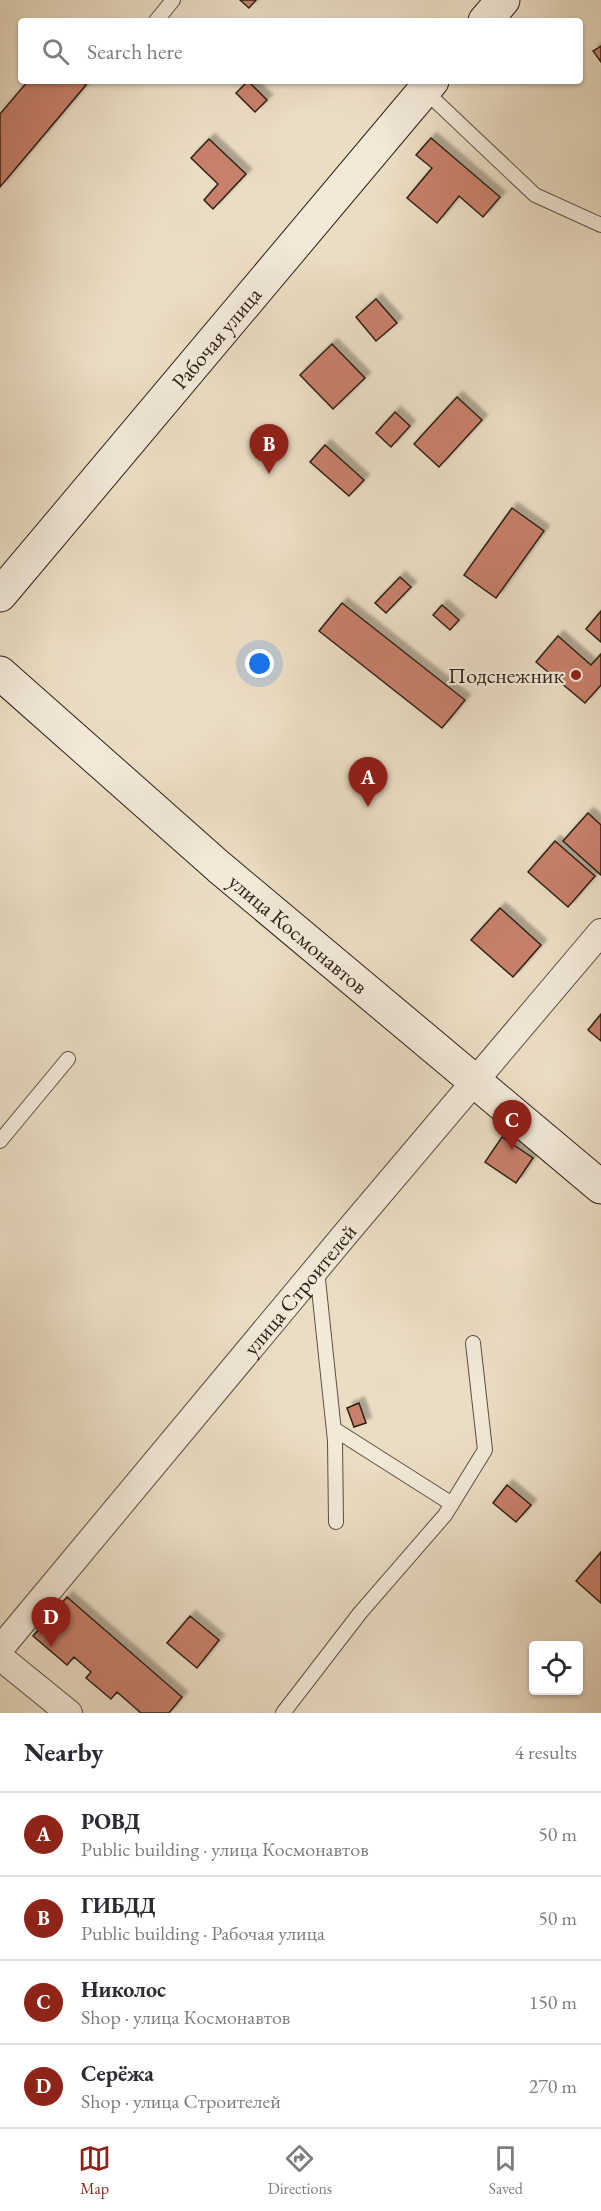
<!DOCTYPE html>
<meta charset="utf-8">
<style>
body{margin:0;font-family:"EB Garamond",serif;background:#f2f2f3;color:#2b2b33}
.controls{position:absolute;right:18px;bottom:18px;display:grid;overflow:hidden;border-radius:6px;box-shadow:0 2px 4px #0004}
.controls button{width:54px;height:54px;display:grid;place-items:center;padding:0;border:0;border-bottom:2px solid #e1e1e2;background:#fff;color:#2b2b33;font:30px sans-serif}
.you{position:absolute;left:260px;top:664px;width:21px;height:21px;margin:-15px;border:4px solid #fff;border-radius:50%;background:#1a73e8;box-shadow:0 0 0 9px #1a73e833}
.badge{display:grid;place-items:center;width:39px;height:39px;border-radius:50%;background:#8f2418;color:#fff;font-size:20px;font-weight:700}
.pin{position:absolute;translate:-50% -50px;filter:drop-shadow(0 2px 3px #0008)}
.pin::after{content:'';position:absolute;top:32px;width:21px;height:18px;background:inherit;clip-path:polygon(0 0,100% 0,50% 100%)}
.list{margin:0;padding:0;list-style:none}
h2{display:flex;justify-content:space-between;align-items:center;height:78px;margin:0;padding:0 24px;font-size:26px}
h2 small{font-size:20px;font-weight:400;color:#7c7c81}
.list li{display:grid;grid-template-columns:39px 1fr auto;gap:18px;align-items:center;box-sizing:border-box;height:84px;padding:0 24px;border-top:2px solid #e1e1e2}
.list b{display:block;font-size:22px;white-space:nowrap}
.list p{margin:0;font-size:20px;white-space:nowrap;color:#7c7c81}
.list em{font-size:20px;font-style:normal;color:#7c7c81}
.icon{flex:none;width:33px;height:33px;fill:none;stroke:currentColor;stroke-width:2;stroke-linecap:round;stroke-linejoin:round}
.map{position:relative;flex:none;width:601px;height:1713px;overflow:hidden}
.search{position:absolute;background:#fff;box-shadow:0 2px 4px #0004;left:18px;right:18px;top:18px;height:66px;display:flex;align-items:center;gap:15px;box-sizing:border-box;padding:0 21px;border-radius:6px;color:#7c7c81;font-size:22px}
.sheet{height:414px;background:#fff}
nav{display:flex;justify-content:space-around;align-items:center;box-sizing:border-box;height:84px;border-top:2px solid #e1e1e2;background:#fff;font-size:16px;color:#7c7c81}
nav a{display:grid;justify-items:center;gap:3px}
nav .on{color:#8f2418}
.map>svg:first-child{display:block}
.building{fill:#c8806a;stroke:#2d2015;stroke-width:1.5;filter:url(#shadow)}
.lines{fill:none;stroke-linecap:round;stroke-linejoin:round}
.lane-casing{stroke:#5c4f41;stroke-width:16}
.street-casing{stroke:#5c4f41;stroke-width:28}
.secondary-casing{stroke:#2d2015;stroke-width:35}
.lane{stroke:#f2e9d9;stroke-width:14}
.street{stroke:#f2e9d9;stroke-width:26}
.secondary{stroke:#f2e9d9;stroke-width:33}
.poi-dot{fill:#8f2418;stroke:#f2e9d9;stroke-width:2}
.labels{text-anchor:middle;stroke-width:4.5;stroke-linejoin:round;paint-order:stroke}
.street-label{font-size:22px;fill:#2d2015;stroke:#f2e9d9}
.poi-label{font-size:22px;fill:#2d2015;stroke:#f2e9d9;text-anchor:end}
</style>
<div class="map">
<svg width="601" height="1713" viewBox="0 0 601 1713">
<defs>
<filter id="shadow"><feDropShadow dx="5.5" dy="-5.5" stdDeviation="1.5" flood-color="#0004"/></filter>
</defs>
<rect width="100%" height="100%" fill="#ebddc4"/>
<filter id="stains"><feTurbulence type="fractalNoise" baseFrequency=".00333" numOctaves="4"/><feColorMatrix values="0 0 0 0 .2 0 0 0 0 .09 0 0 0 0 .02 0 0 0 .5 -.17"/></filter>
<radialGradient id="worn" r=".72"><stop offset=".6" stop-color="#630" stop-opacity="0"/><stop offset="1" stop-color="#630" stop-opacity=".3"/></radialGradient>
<path class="building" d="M240,0h16l-7,8z
M601,46v16l-8,-11z
M28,81h53l5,4 -86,102v-73z
M248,81l19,19 -12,12 -19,-19z
M431,138l69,59 -17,20 -24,-21 -22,27 -30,-25 25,-30 -16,-13z
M209,139l37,35 -33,35 -9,-9 14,-16 -27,-26z
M376,299l21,24 -21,18 -20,-24z
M332,344l33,34 -32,31 -33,-34z
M457,397l25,23 -43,47 -25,-23z
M395,412l15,14 -19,21 -15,-14z
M325,445l39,35 -15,16 -39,-34z
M512,508l32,23 -48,67 -32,-23z
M400,577l11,10 -25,26 -11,-10z
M342,603l123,97 -23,28 -123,-97z
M442,605l17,15 -9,10 -17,-15z
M601,611v31l-15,-13z
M558,636l33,29 10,-11v31l-16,18 -49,-41z
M588,813l13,12v50l-38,-34z
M555,841l40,35 -27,31 -40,-35z
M500,908l41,37 -28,32 -42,-37z
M601,1014v27l-13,-11z
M502,1137l31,21 -17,25 -31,-21z
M359,1403l7,20 -12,4 -7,-19z
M507,1485l24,20 -15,17 -23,-19z
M601,1552v51l-25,-22z
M67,1597l115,100 -13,16h-28l-24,-21 -6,7 -25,-21 5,-6 -17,-15 -7,8 -34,-29z
M190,1616l29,24 -22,28 -30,-25z"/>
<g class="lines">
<g class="lane-casing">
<path id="lane" d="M156,21l17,-21
M424,90l111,105 66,30
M0,1141l68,-82
M317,1270l18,171 1,81
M334,1429l118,75
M283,1713l77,-100 85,-98 40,-65 -12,-107"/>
</g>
<g class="street-casing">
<g id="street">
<path id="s1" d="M0,1649l348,-418 253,-299"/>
<path d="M0,1657l69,56"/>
</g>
</g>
<g class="secondary-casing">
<g id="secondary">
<path d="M485,21l18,-21"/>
<path id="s2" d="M0,595l432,-514"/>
<path id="s3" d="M0,673l219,194 382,320"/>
</g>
</g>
<use href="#lane" class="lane"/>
<use href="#street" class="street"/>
<use href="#secondary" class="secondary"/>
</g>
<circle class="poi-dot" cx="576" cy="675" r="6"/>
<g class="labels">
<g class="street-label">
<text dy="8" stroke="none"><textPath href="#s2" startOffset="336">Рабочая улица</textPath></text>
<text dy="8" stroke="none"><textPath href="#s3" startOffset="396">улица Космонавтов</textPath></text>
<text dy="8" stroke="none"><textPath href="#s1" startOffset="468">улица Строителей</textPath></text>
</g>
<g class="poi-label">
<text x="564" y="683">Подснежник</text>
</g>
</g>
<rect width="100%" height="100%" filter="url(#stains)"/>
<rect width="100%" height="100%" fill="url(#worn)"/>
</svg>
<div class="controls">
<button><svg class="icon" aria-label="locate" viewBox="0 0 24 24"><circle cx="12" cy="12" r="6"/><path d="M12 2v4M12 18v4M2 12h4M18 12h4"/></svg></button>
</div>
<div class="you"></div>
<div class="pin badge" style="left:368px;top:807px">A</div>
<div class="pin badge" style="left:269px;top:474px">B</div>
<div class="pin badge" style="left:512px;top:1150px">C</div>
<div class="pin badge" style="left:51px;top:1647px">D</div>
<div class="search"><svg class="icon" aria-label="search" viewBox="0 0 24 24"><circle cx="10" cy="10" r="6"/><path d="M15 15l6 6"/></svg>Search here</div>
</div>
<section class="sheet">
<h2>Nearby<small>4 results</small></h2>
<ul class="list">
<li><span class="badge">A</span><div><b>РОВД</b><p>Public building · улица Космонавтов</p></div><em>50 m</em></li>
<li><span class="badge">B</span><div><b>ГИБДД</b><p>Public building · Рабочая улица</p></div><em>50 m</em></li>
<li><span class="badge">C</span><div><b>Николос</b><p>Shop · улица Космонавтов</p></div><em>150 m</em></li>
<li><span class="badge">D</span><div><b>Серёжа</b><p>Shop · улица Строителей</p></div><em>270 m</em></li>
</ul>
</section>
<nav>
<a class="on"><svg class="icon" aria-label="map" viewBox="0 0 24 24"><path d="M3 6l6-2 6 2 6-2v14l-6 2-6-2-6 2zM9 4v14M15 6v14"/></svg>Map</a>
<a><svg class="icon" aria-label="directions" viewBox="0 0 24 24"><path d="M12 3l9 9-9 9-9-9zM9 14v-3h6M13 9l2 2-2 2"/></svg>Directions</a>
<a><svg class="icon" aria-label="saved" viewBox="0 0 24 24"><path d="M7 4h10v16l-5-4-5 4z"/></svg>Saved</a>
</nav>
